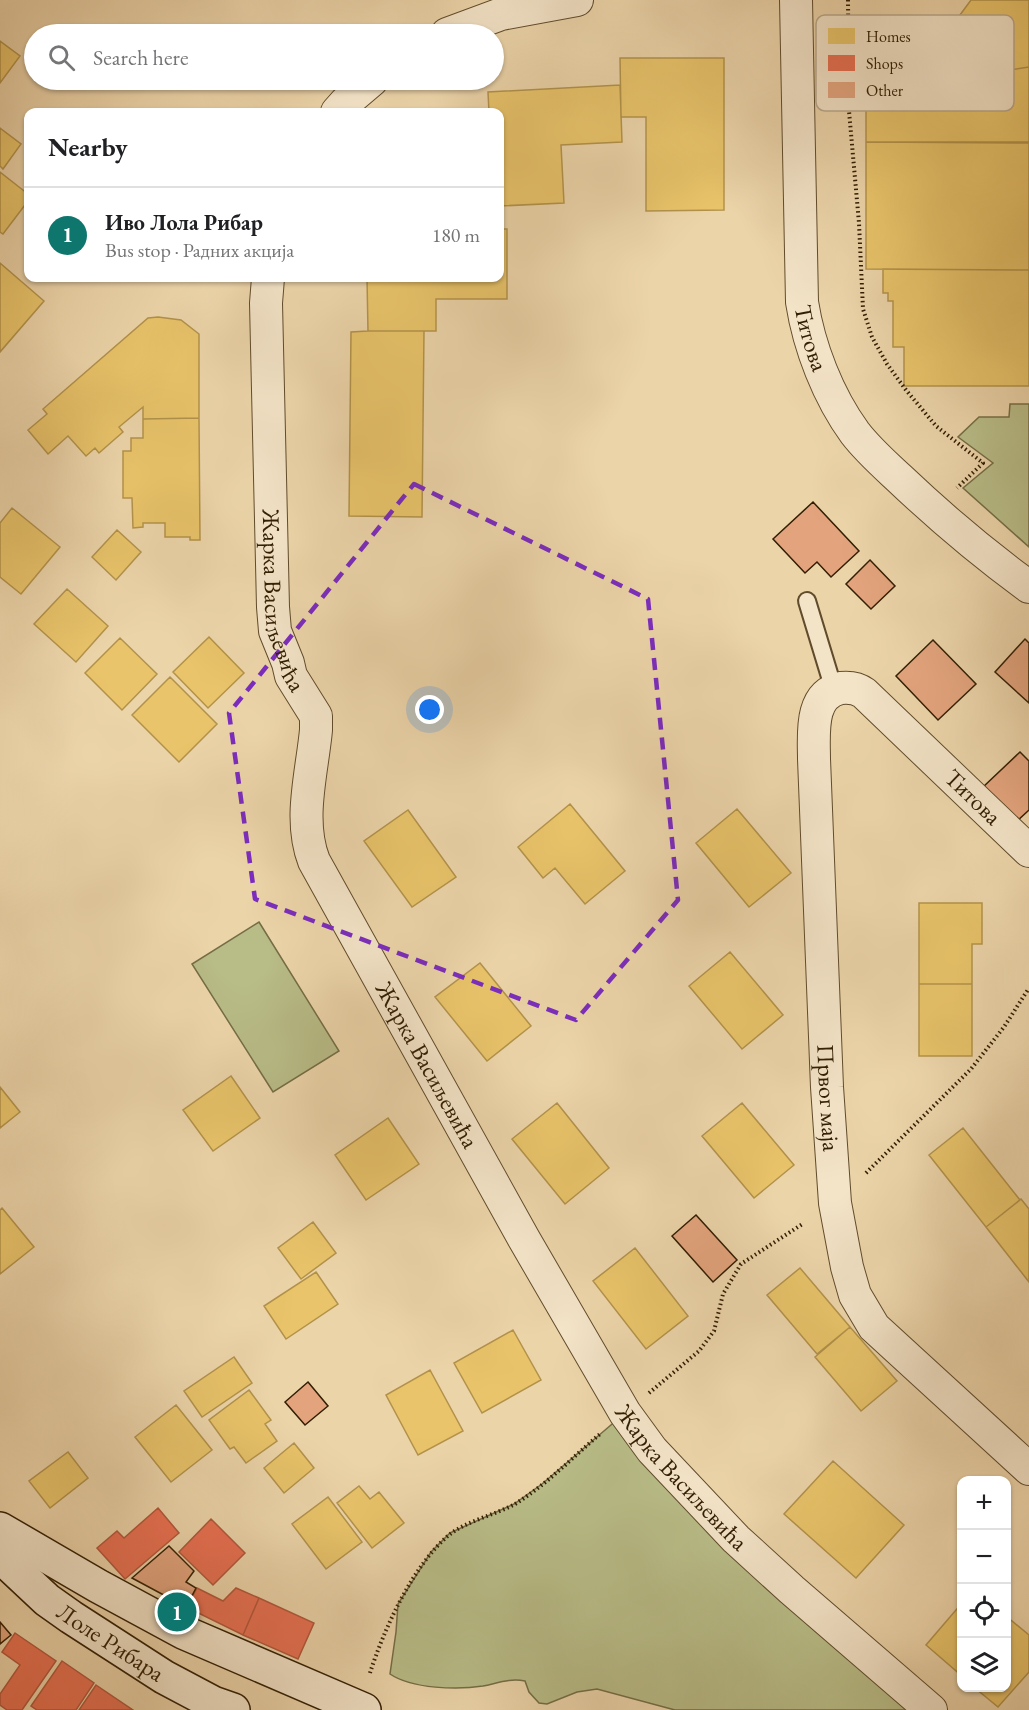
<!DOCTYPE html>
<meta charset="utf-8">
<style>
body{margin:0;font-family:"EB Garamond",serif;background:#f2f2f2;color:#202124}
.controls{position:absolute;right:18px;bottom:18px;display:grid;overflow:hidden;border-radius:12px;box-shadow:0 2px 4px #0004}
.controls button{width:54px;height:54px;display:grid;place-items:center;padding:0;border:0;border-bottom:2px solid #e0e0e0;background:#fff;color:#202124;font:30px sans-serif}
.you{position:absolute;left:430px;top:710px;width:21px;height:21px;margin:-15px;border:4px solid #fff;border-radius:50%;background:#1a73e8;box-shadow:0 0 0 9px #1a73e833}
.badge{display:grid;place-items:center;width:39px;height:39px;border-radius:50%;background:#0f766e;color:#fff;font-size:20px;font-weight:700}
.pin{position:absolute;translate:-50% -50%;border:3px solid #fff;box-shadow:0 2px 6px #0006}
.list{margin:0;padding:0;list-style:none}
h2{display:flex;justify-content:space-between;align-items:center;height:78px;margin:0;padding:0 24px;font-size:26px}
h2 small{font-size:20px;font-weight:400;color:#757577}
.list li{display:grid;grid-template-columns:39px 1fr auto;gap:18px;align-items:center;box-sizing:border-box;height:96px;padding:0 24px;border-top:2px solid #e0e0e0}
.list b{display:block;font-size:22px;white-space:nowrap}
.list p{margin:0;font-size:20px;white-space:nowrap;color:#757577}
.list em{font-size:20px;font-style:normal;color:#757577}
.icon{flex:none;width:33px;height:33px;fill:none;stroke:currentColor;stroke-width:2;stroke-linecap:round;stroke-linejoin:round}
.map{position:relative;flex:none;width:1029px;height:1710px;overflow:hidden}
.search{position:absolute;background:#fff;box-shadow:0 2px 4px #0004;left:24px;top:24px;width:480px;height:66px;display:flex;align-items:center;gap:15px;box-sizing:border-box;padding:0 21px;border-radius:33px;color:#757577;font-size:22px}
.panel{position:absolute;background:#fff;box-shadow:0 2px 4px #0004;left:24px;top:108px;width:480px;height:174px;border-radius:12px}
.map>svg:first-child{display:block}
.green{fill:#b8bc87;stroke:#756d45;stroke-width:1.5}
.homes{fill:#e9c46a;stroke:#b2924b;stroke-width:1.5}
.shops{fill:#e76f51;stroke:#b1573a;stroke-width:1.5}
.building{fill:#e3a47d;stroke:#321e03;stroke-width:1.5}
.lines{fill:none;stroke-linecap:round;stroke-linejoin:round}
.lane-casing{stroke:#604c2c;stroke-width:20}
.street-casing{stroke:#604c2c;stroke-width:34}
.secondary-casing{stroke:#321e03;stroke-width:36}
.path{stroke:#321e03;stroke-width:4;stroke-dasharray:1.5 3;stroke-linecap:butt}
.lane{stroke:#f3e3c7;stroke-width:16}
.street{stroke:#f3e3c7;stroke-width:32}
.secondary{stroke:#f3e3c7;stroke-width:33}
.marked{fill:none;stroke:#7b2cbf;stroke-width:4.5;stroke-dasharray:12 8;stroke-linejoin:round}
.labels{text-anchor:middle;stroke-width:6;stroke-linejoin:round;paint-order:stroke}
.street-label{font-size:24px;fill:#321e03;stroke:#f3e3c7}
.key{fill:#f3e3c7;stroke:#b9a88c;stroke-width:1.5}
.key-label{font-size:16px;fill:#321e03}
</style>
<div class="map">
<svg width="1029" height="1710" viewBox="0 0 1029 1710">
<rect width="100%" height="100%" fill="#ecd4a9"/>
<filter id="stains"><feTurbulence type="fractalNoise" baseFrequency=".00333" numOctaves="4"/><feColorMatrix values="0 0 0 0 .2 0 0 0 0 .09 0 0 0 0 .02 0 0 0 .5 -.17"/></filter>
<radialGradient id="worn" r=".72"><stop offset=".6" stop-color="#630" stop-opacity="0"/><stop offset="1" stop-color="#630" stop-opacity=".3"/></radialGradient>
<path class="green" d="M1010,404h19v143l-66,-59 30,-25 -35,-26 21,-20h30z
M259,922l80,129 -66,41 -81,-128z
M625,1413l306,297h-256l-78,-21 -20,3 -30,12 -8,-1 -10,-11 -4,-11c-15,-3 -27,2 -42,5 -25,4 -71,3 -93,-12l6,-42 2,-28 33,-52 19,-19 64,-29 28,-20z"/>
<path class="homes" d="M971,0h58v67l-67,10v-34l-5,-24z
M902,36l-1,7h34v8h12v-8h15v34l67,-10v75h-163v-105z
M0,41l20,15 -20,27z
M620,58h104v152l-78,1v-94h-25z
M620,85l2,57 -61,3 3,58 -64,3v-94h-11l-1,-20z
M0,128l21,16 -18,25 -3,-3z
M866,142l163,1v127l-163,-1z
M0,172l28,22v7l-25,33 -3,-2z
M500,229h7v70h-71v32h-68l-1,-53h133z
M0,263l44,38 -44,51z
M883,269l146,1v116h-125v-39h-11v-46h-5v-8h-5z
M158,317l23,3 18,14v84l-56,1v-12l-24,20 4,5 -24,21 -4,-5 -9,8 -18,-20 -20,18 -20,-24 19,-16 -4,-5 105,-91z
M368,331h56l-2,186 -73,-1 2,-184z
M199,418l1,122h-10v-3h-25v-14h-22v4l-10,1 -1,-30h-9v-47h8v-13h12v-19z
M12,508l48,39 -39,47 -21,-17v-54z
M117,530l24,22 -25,28 -24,-23z
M67,589l41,37 -32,36 -42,-38z
M209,637l35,36 -36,35 -35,-36z
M120,638l37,36 -35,36 -37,-37z
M170,677l47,47 -38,38 -47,-47z
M570,804l55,67 -40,33 -30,-36 -12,10 -25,-31z
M737,809l54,64 -42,34 -53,-64z
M408,810l48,67 -44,30 -48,-66z
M919,903h63v41h-10v40h-53z
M730,952l53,63 -41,34 -53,-63z
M480,963l51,63 -44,35 -52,-64z
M919,984h53v72h-53z
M231,1076l29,42 -47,33 -30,-41z
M0,1087l20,25 -20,16z
M557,1103l52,65 -44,36 -53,-65z
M742,1103l52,62 -40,33 -52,-62z
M388,1118l31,46 -53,36 -31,-45z
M963,1128l57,72 -34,27 -57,-72z
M1021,1199l8,10v73l-43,-55z
M2,1208l32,39 -34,27v-64z
M313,1222l23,31 -35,26 -23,-31z
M635,1248l53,68 -42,33 -53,-68z
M800,1268l50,59 -33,27 -50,-59z
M316,1272l22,32 -52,35 -22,-33z
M850,1327l47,54 -36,30 -46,-54z
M513,1330l28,50 -59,33 -28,-50z
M234,1357l18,26 -50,34 -18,-26z
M430,1370l33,61 -45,24 -32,-60z
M249,1390l22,30 -6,4 12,17 -31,22 -12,-16 -4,2 -21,-29z
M176,1405l36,45 -41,32 -36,-45z
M294,1443l20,25 -30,25 -20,-25z
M68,1452l20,26 -38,30 -21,-27z
M833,1461l71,64 -48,53 -72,-64z
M359,1486l11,13 9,-7 25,31 -32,25 -35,-45z
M328,1497l34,45 -36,27 -34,-45z
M962,1603v73l-36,-31z
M1006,1616l23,19v37l-31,35 -23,-19h31z"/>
<path class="shops" d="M158,1508l21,25 -54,46 -28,-31 20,-17 7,7z
M211,1519l34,34 -32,32 -34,-33z
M197,1588l26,13 13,-13 23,10 -16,37 -57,-28z
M259,1598l55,25 -16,36 -55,-24z
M15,1633l41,28 -34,49h-15l-7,-5v-11l20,-29 -18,-13z
M62,1661l32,22 -18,27h-39l-6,-4z
M96,1685l37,25h-54z"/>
<path class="building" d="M813,502l46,49 -28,26 -14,-15 -12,11 -32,-34z
M870,560l25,26 -24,23 -25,-25z
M1025,639l4,4v60l-34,-31z
M933,640l43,44 -38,36 -42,-44z
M1020,752l9,9v49l-14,13 -33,-35z
M696,1215l41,45 -24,22 -41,-46z
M308,1382l20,24 -23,19 -20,-23z
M169,1546l25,25 -8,11 10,6 -10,19 -54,-29z
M0,1622l11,13 -11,9z"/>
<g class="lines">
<g class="lane-casing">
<path id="lane" d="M807,601l27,89"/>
</g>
<g class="street-casing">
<g id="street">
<path id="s1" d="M796,0l6,302c7,45 26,94 53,131 13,17 29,31 44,45 41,39 85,76 130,109"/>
<path d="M447,34l54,-20 76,-14"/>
<path d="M337,112l8,-9 27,-23"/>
<path id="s2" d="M268,278l-2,25 7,304 2,24 13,32 3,13 25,40v14c-4,43 -18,90 -2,131l210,378 101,174 27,37 84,89 56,51 139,120"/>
<path id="s3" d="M1029,851l-165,-158c-7,-5 -14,-6 -23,-5 -32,6 -27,47 -27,71l13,328 8,116 12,64 8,28 19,32 155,142"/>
</g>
</g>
<g class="secondary-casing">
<g id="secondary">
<path d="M0,1529l98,57 85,46 181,78"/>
<path id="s4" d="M0,1556l47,44 24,17 93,60 49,26 20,7"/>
</g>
</g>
<path class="path" d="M848,0l1,111 10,112 4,86 9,28 15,27 19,26 30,36 47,37 -26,25
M866,1173l105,-104 33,-42 25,-39
M649,1393l50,-42 15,-20 9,-37 18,-30 63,-41
M370,1673c14,-44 43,-108 79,-138 17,-14 46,-20 66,-31 31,-19 57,-46 85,-70"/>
<use href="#lane" class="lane"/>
<use href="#street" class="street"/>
<use href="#secondary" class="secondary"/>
</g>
<path class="marked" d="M414,484l234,115 30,301 -102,120 -321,-121 -26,-186z"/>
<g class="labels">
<g class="street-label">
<text dy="8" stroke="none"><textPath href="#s1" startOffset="339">Титова</textPath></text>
<text dy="8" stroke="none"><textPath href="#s2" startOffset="324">Жарка Васиљевића</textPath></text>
<text transform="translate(973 797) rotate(44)" y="8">Титова</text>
<text dy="8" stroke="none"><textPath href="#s2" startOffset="828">Жарка Васиљевића</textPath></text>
<text dy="8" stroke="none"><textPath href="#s3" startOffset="675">Првог маја</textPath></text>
<text dy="8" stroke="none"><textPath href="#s2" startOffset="1314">Жарка Васиљевића</textPath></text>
<text dy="8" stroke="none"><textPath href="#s4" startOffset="141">Лоле Рибара</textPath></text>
</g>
</g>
<rect x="816" y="15" width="198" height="96" rx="9" class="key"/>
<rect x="828" y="28" width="27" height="16" fill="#e9c46a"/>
<rect x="828" y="55" width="27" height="16" fill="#e76f51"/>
<rect x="828" y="82" width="27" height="16" fill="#e3a47d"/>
<g class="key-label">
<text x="866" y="42">Homes</text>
<text x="866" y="69">Shops</text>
<text x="866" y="96">Other</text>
</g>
<rect width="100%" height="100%" filter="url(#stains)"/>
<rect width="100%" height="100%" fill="url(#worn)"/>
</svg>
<div class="controls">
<button>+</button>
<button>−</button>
<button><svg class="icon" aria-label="locate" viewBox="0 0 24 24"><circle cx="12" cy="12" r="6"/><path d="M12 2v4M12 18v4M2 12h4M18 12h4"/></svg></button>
<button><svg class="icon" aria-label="layers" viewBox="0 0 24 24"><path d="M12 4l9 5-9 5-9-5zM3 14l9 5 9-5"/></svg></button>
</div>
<div class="you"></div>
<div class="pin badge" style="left:177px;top:1612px">1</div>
<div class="search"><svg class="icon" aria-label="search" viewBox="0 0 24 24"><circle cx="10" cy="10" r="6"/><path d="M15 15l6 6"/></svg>Search here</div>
<section class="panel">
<h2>Nearby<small></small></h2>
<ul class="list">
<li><span class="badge">1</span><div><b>Иво Лола Рибар</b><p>Bus stop · Радних акција</p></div><em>180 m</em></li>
</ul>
</section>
</div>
